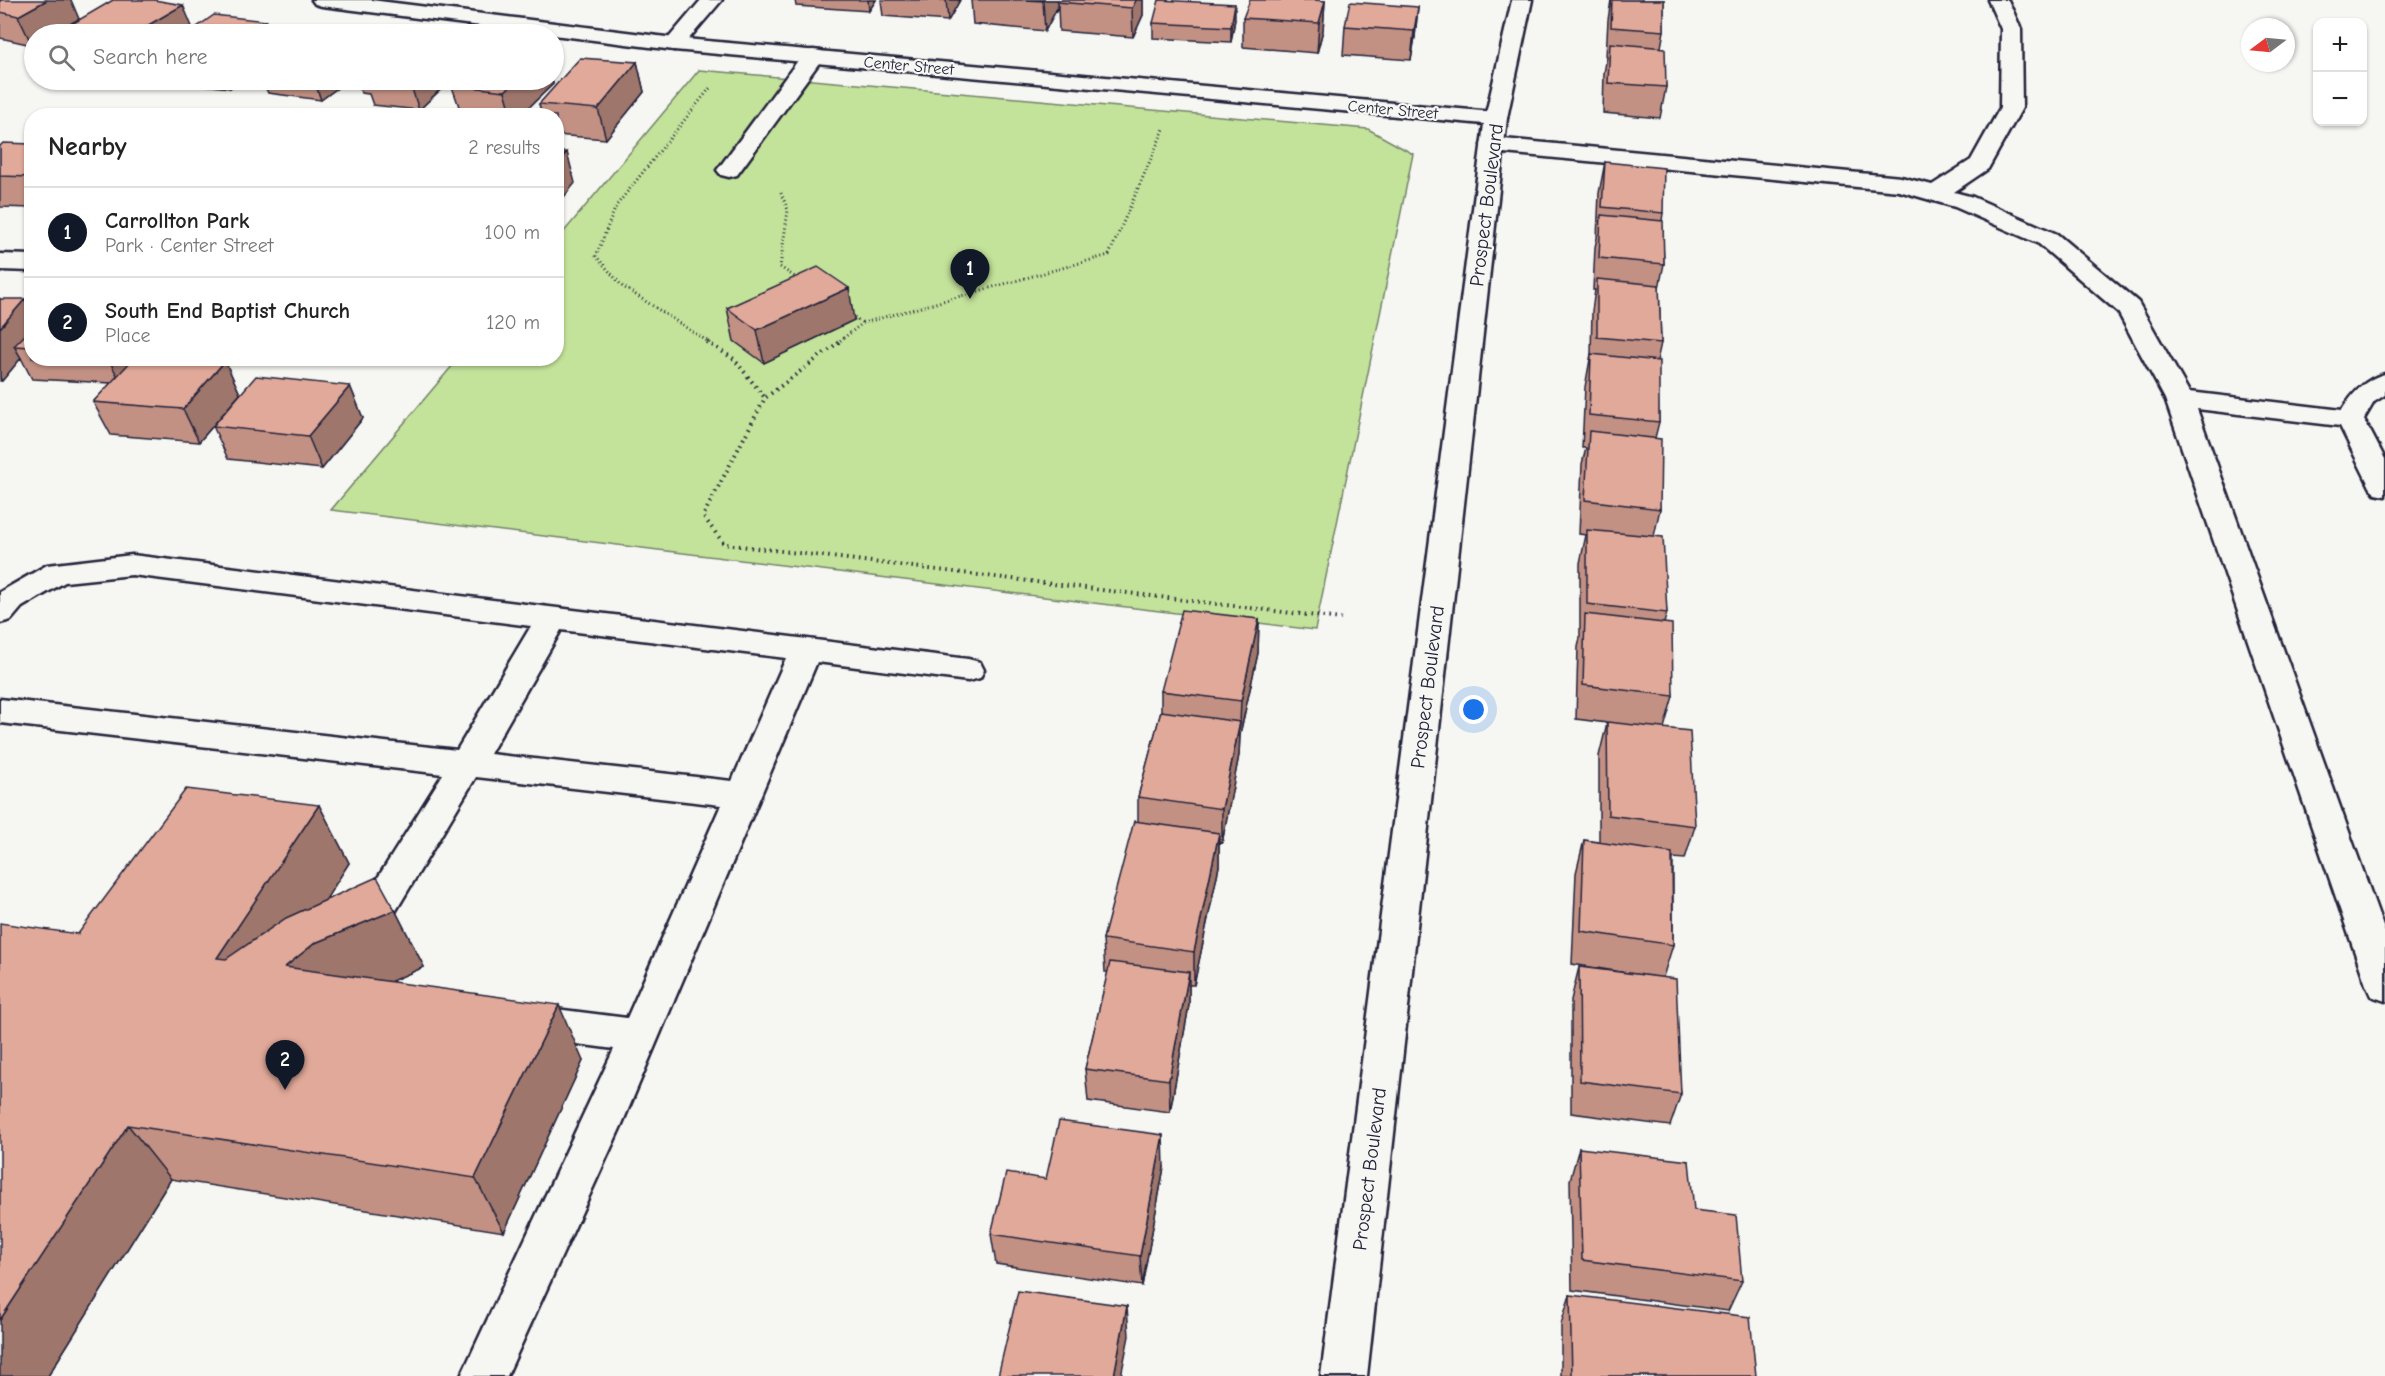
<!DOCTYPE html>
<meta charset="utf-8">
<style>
body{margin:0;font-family:"Comic Neue",sans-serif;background:#f2f2f2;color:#222}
.controls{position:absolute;right:18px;top:18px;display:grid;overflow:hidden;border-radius:12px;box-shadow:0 2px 4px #0004}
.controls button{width:54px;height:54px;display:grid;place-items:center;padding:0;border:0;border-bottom:2px solid #e0e0e0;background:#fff;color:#222;font:30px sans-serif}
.compass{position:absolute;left:2241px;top:18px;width:54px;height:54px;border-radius:50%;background:#fff;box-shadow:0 2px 4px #0004;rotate:254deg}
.you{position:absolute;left:1474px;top:710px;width:21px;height:21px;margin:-15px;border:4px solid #fff;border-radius:50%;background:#1a73e8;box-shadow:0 0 0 9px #1a73e833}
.badge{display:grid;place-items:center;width:39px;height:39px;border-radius:50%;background:#111827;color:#fff;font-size:20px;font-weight:700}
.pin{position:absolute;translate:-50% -50px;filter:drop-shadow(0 2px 3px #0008)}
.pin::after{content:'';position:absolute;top:32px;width:21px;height:18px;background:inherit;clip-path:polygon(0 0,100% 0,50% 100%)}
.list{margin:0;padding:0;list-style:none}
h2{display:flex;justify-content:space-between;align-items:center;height:78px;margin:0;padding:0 24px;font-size:26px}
h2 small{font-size:20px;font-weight:400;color:#767676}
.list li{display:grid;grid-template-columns:39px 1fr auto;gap:18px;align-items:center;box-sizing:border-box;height:90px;padding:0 24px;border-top:2px solid #e0e0e0}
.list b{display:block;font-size:22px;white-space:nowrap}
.list p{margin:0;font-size:20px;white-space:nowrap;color:#767676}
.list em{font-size:20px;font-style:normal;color:#767676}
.icon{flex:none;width:33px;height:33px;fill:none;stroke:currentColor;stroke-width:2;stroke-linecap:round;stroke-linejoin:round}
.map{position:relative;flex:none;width:2385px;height:1376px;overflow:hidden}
.search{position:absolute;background:#fff;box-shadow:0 2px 4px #0004;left:24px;top:24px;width:540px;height:66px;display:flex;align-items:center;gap:15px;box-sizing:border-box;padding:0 21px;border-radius:33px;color:#767676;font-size:22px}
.panel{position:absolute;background:#fff;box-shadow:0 2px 4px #0004;left:24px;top:108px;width:540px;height:258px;border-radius:24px}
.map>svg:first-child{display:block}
.green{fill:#c3e29a;stroke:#72826a;stroke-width:1.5}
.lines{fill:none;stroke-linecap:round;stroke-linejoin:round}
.service-casing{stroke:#22223b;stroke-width:5}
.minor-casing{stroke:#22223b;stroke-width:5}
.tertiary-casing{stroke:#22223b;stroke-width:5}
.path-far1{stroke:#22223b;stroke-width:3;stroke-dasharray:1 3;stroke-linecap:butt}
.path{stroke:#22223b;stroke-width:4;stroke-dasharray:1.5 4.5;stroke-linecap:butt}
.service{fill:#f6f6f2;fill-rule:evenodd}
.minor{fill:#f6f6f2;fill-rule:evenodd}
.tertiary{fill:#f6f6f2;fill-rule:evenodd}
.wall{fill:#c29184;stroke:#22223b;stroke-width:1.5}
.shaded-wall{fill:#9e766c;stroke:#22223b;stroke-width:1.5}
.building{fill:#e1a99a;stroke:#22223b;stroke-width:1.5}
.labels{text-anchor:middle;stroke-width:4.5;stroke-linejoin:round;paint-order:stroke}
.far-street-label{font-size:16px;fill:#22223b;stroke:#f6f6f2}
.street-label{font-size:20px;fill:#22223b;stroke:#f6f6f2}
</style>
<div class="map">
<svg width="2385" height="1376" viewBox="0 0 2385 1376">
<rect width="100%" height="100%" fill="#f6f6f2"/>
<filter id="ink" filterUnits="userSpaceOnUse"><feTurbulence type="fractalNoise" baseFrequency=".0167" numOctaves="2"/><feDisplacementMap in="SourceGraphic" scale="12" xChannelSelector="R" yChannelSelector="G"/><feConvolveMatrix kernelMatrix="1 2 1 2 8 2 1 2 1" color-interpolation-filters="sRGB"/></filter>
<g filter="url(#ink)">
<path class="green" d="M699,70l669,59 45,25 -98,476 -984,-120 127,-151 98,-1 1,-118z"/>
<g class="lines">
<g class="service-casing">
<path id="service" d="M1988,0h20l13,29 1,79 -34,61 -34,23 19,5 84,37 81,68 51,90 153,18c11,-17 23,-31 43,-36v21l-11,7 -10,17 21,40v37l-10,-2 -5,-7 -30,-61 -143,-17 188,523v69l-14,-5 -5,-11 -201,-586 -47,-87 -79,-68 -84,-37 -56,-16 -406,-39 -8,-2 -4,-5 4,-5 8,-2 408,39 31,8 39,-25 29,-52 1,-79z
M813,50l8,1 3,5 -87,119 -8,2 -8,-2 -4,-5 4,-5 84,-114z
M132,555l836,104 12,3 4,8 -4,8 -12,3 -151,-19 -195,462 -115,252h-46l153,-327 -90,-12 -14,-4 -6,-12 6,-12 14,-4 103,13 94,-213 -245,-28 -100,167 -13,4 -13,-4 -6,-11 6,-11 93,-148 -443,-51v-24l457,51 74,-124 -399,-51 -67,7 -43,25 -11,13 -11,3v-31l47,-27zM561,630l225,28 -54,123 -242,-27z"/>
</g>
<g class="minor-casing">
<path id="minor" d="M701,0h21l-41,48 -7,2 -7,-2 -4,-4 4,-4z
M1512,0h20l-25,118 -3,5 -8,2 -8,-2 -3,-5z
M0,254l32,1v16l-32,-1z"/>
</g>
<g class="tertiary-casing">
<path id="tertiary" d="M312,0h59l303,38 830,75 3,5 -140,1258h-46l163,-1252 -810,-74 -352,-44 -7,-2z"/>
</g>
<path class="path-far1" d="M781,193l7,17 -8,57 18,12
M851,315l12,8
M710,343l-88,-57 -26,-30 20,-50 94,-118
M837,343l26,-20 246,-68 55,-126"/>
<path class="path" d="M707,342l27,17 31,39
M839,342l-74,56 -62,118 21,28 617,75"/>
<use href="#service" class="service"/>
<use href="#minor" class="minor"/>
<use href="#tertiary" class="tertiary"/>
</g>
<path class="wall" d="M0,0l79,19 -28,15h-17l-2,11 -32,-7z
M795,0h81l-7,11 -73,-5z
M881,0h79l-12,21 -65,-5z
M971,0h86v2l1,-2h85v15l-10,22 -74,-6 -1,-24 -13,24 -72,-7z
M1611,0h53v31l-3,16 5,40 -6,31 -57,-5 1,-40 3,-16h-1l2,-37z
M1325,1l-2,29 -6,23 -74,-6v-29z
M1418,7l-3,30 -4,23 -68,-5 2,-29z
M1235,19l-4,23 -78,-4v-15z
M266,21l6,13h-204l-3,-6 128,2z
M637,62l7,30 -38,47 -50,-4v-19h-14l-3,-12z
M175,80h65l-10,8 -54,-6z
M262,80h86l-27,20 -53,-7z
M357,80h195l1,4 -33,32h-54l-4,-1 -12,-34 -31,29 -46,-5 -4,-11 -8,-1z
M32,144v64l-32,-1v-61z
M1605,162l58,51 -1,8 2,43 -5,24 2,55 -4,18 2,61 -4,16 5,71 -6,27 13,77 -3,10 9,73 -9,32 31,98 -10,33 -12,-1v87l-10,32 18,117 -11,32 -99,-13v-113l8,-33 61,8 -68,-11 4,-91 8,-33 15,2v-86l8,-33 -31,-4 2,-72 2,-9v-75l6,-28 -7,-1 3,-70 4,-16h-4l3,-61 6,-33 1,-43 3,-21h-2l2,-43 2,-9 2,-45z
M0,299l32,48v11h159l34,3 15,33 -18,22 128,-30 13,32 -41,51 -94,-10 -15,-33 -14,16 -88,-7 -18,-33 18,-19 -79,-4 -11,-21 -19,23h-2z
M727,308l127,12 -90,43 -30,-22z
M1259,619l-1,34 -18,81 -1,21 -17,88 -3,-1v24l-25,119h-5v20l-19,107 -82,-11 -3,-32 23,-97h-3l-2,-33 35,-117v-25l23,-85v-21z
M319,805l30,58 -24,37 70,10 29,57 -33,14 192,80 -79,171 -333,-53 -123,197 30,-442z
M1579,1148l115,62 48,71 -14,30 -156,-21 -2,-110z
M1164,1167l-22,119 -146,-22 -5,-30z
M1570,1295l186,81h-195v-52z"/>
<path class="shaded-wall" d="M47,0h24l8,19 -28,15h-17v10l-2,1 -14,-29z
M868,0h8l-7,11z
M946,0h14l-12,21z
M1044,0h13l1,6 -13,25 -2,-30z
M1136,0h7v15l-10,22 -1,-29z
M1325,1l-2,29 -6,23 2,-30z
M1235,4v15l-4,23v-15z
M183,5l12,29h-62z
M1418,7l-3,30 -4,23 3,-29z
M266,21l6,13h-24z
M637,62l7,30 -38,47 -8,-30z
M226,80h14l-10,8z
M314,80h34l-27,20z
M409,80h41l-31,30z
M518,80h34l1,4 -33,32h-8l-7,-25z
M567,152l8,31 -19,24v-42z
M849,288l5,32 -90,43 -7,-33z
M25,299l7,11v35l-18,1 7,12 -19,23 -2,-4v-49z
M108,358h33l-20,25z
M225,361l15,33 -41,48 -16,-33z
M350,386l13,32 -41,51 -14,-33z
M1259,619l-1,34 -18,81 -1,21 -17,88v-34l18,-86 1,-22z
M319,805l30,58 -96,152 -36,-57z
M1219,833v33l-25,119v-33z
M395,910l29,57 -76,33 -63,-33 30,-24z
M1189,972v33l-19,107 -1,-32z
M559,1005l24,56 -79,171 -29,-54z
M128,1125l43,54 -123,197h-48v-56z
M1163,1135l1,32 -22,119 -2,-30z
M1127,1306l2,30 -8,40h-7z"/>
<path class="building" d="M0,0h47l-29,16 -18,-4z
M113,0h41l29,5 -50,29h-30l-38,-6z
M1025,0h19l-1,1z
M1058,0h78l-4,8 -75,-6z
M1159,0l76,4 -4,23 -78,-4z
M1250,0h64l11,1 -6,22 -76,-5z
M1612,0h52v31l-53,-4z
M1350,2l68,5 -4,24 -69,-5z
M214,15l52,6 -18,13h-61z
M307,26l52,7 -1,1h-63z
M1610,43l55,5 1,39 -58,-4z
M580,58l57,4 -39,47 -59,-5z
M459,80h59l-13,11 -52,-6z
M3,143l29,1v33l-32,-1v-30z
M556,152h11l-11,13z
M1605,162l59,6 -1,45 -61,-6z
M1601,215l62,6 1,43 -65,-6z
M818,267l31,21 -92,42 -30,-22z
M1597,279l62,6 2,58 -64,-6z
M0,299h25l-25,29z
M32,328v19l-18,-1z
M1591,354l68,7v61l-70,-7z
M134,358h57l34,3 -42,48 -90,-7z
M256,376l94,10 -42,50 -95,-10z
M1589,431l72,8 -1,70 -75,-9z
M1587,530l76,7 4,76 -80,-9z
M1182,610l77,9 -18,82 -80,-10z
M1585,614l87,10 1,72 -90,-11z
M1161,711l79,11 -18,87 -84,-12z
M1607,722l83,9 5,95 -87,-11z
M186,789l133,16 -102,153 9,1 60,-41 91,-41 18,33 -80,33 -30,24 274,38 -84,173 -347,-53 -128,195v-397l78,11z
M1134,821l85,12 -25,119 -91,-13z
M1584,840l88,13 1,92 -92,-14z
M1110,962l79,10 -20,108 -84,-11z
M1579,967l97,12 5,115 -101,-13z
M1059,1121l104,14 -23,121 -149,-22 15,-61 40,6z
M1579,1148l110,13 5,49 42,5 6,66 -160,-21z
M1018,1291l109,15 -13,70h-116z
M1570,1295l180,22 6,59h-184z"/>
</g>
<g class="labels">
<g class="far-street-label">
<text transform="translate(909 65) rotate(5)" y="6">Center Street</text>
<text transform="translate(1393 109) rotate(5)" y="6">Center Street</text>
</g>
<g class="street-label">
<text transform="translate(1486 205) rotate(-83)" y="7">Prospect Boulevard</text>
<text transform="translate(1427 687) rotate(-83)" y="7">Prospect Boulevard</text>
<text transform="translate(1369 1169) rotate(-83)" y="7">Prospect Boulevard</text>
</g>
</g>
</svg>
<div class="controls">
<button>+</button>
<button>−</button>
</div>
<svg class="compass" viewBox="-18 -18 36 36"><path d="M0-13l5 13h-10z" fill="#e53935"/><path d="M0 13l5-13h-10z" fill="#767676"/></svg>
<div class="you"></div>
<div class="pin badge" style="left:970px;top:299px">1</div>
<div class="pin badge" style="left:285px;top:1090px">2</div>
<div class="search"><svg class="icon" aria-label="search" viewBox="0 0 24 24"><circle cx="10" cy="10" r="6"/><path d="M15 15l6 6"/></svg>Search here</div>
<section class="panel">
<h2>Nearby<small>2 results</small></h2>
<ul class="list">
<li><span class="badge">1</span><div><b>Carrollton Park</b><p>Park · Center Street</p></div><em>100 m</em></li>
<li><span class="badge">2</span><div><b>South End Baptist Church</b><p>Place</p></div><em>120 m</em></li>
</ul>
</section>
</div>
